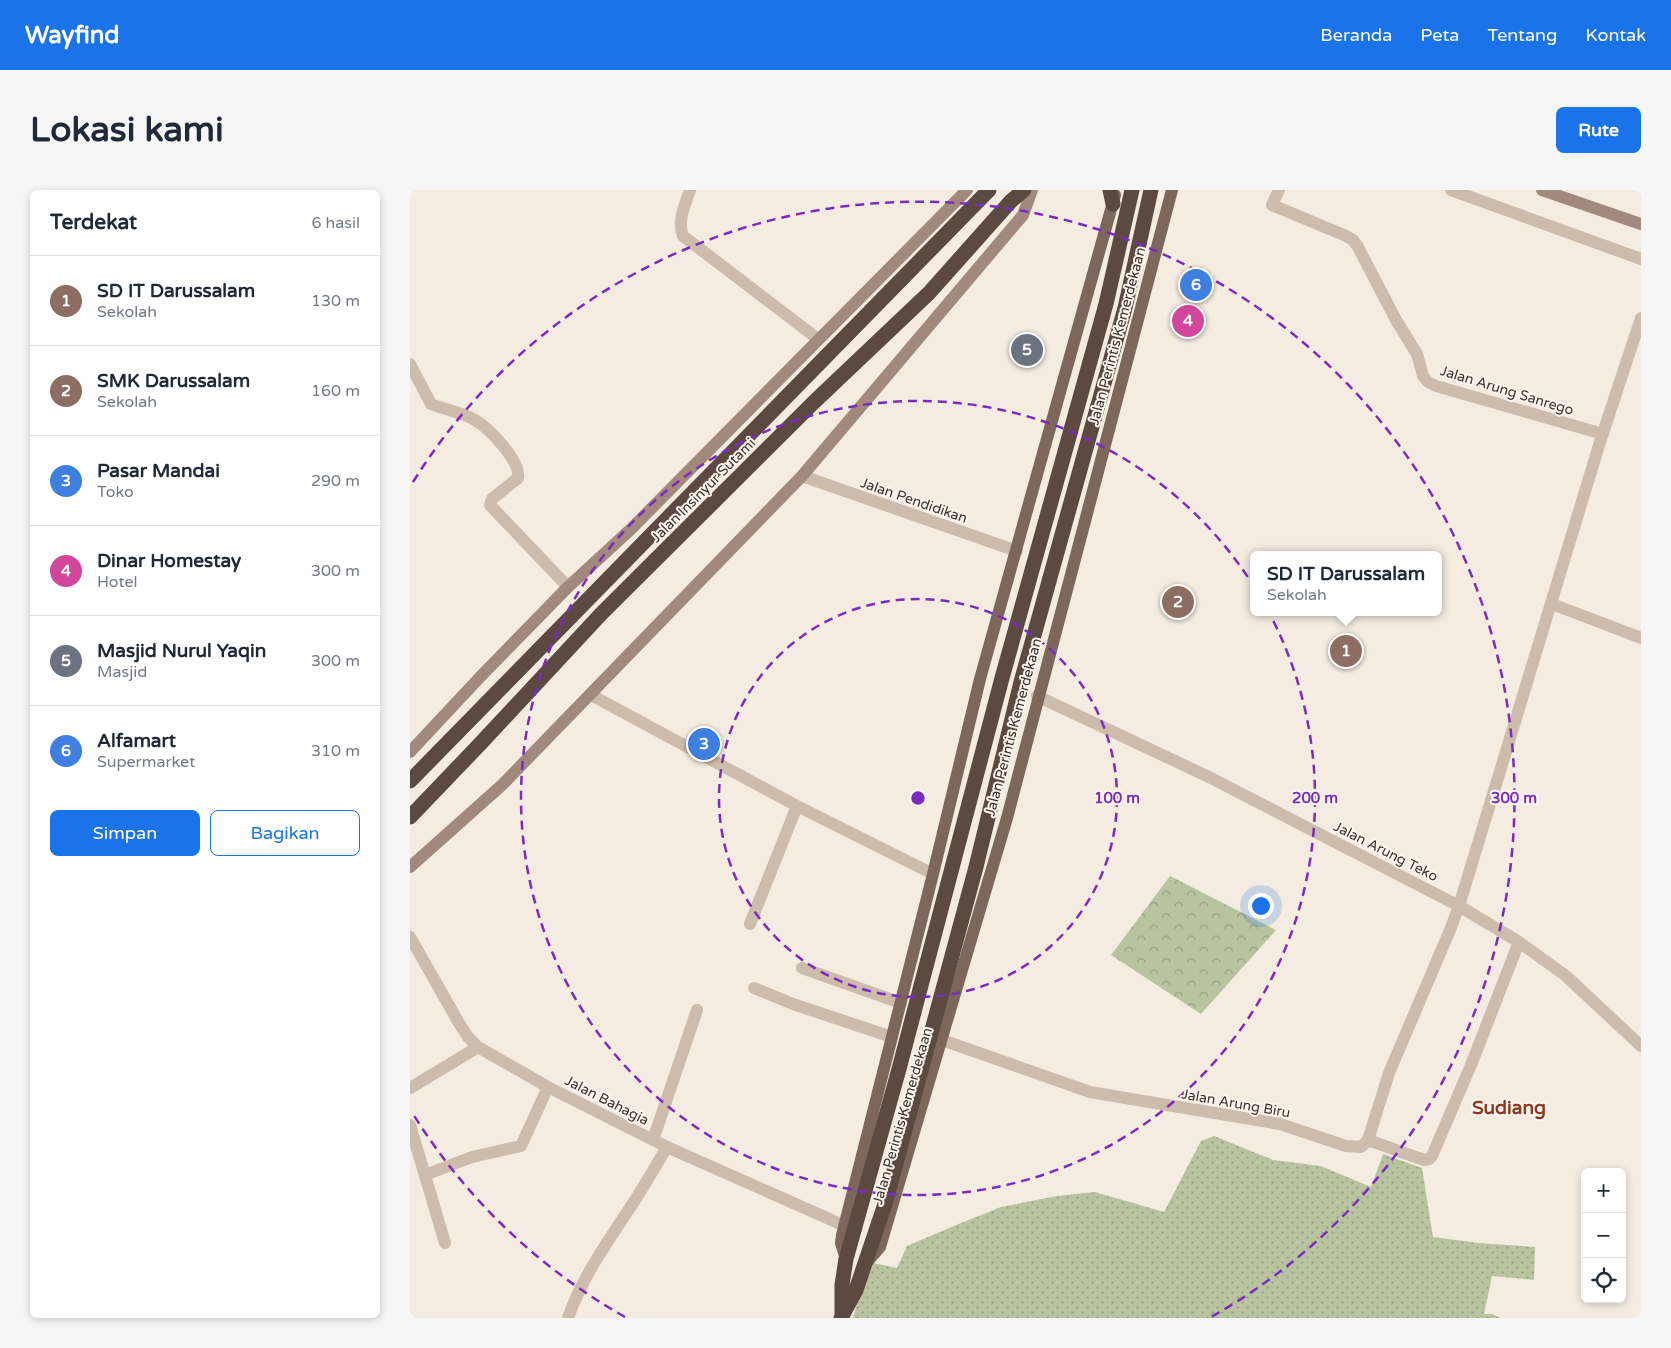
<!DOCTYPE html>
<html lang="id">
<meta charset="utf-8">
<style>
body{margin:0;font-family:"Varela Round",sans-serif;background:#f6f6f7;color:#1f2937}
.controls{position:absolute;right:15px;bottom:15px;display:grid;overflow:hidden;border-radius:8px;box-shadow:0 2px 8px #0003}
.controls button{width:45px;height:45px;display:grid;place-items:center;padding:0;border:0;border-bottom:1px solid #e0e1e3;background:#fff;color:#1f2937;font:25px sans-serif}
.you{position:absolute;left:850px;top:715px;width:18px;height:18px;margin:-12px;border:4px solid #fff;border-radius:50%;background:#1a73e8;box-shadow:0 0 0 8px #1a73e833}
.badge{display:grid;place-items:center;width:32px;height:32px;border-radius:50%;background:#1a73e8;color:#fff;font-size:16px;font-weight:700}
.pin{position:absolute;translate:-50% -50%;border:2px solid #fff;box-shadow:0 1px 5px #0006}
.popup{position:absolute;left:840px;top:361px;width:192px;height:65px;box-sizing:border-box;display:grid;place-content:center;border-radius:8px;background:#fff;filter:drop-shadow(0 1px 4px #0005);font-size:16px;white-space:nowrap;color:#747a83}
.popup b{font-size:19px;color:#1f2937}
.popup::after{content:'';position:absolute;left:50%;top:100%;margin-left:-10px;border:10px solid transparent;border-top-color:#fff}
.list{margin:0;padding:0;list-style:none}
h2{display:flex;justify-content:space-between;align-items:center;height:65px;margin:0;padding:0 20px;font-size:21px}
h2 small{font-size:16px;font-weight:400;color:#747a83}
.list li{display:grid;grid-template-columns:32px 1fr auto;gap:15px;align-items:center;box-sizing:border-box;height:90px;padding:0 20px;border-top:1px solid #e0e1e3}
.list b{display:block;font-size:19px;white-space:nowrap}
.list p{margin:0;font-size:16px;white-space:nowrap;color:#747a83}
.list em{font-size:16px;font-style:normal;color:#747a83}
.actions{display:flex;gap:10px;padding:15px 20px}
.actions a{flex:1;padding:11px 0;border:1px solid #1a73e8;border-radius:8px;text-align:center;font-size:18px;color:#1a73e8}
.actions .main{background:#1a73e8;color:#fff}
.icon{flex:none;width:28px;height:28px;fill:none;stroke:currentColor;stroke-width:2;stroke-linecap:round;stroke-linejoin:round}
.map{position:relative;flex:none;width:1231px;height:1128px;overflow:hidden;border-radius:8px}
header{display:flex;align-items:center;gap:30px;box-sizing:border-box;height:70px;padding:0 25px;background:#1a73e8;color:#fff}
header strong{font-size:24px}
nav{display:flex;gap:28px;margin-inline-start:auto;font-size:18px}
.intro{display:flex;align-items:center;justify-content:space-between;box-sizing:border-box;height:120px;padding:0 30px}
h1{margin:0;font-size:35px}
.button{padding:12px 22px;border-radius:8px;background:#1a73e8;color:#fff;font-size:18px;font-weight:700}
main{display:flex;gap:30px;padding:0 30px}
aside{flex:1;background:#fff;border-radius:8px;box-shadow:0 2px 8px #0003}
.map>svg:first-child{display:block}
.grass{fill:url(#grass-dots)}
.forest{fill:url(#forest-crowns)}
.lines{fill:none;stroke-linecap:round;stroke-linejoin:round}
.street{stroke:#cdbbac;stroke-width:12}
.secondary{stroke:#a18a7d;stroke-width:12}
.primary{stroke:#7d675c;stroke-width:12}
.highway{stroke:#5c4a42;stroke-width:15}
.ring{fill:none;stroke:#7b2cbf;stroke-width:2.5;stroke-dasharray:9 6}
.labels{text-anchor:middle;stroke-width:4;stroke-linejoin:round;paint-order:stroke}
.street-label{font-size:14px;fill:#3b302b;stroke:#fbf5ee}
.district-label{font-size:19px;font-weight:bold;fill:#8c3b22;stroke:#fbf5ee}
.centre{fill:#7b2cbf;stroke:#fbf5ee;stroke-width:2.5}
.ring-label{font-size:15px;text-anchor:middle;font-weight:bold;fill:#7b2cbf;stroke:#fbf5ee;stroke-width:4;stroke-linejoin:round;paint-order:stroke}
</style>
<header>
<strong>Wayfind</strong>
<nav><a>Beranda</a><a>Peta</a><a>Tentang</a><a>Kontak</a></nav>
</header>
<div class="intro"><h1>Lokasi kami</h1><a class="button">Rute</a></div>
<main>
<aside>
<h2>Terdekat<small>6 hasil</small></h2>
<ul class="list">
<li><span class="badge" style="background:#8d6e63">1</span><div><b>SD IT Darussalam</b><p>Sekolah</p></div><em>130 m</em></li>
<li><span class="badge" style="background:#8d6e63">2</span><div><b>SMK Darussalam</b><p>Sekolah</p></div><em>160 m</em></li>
<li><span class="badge" style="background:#3f7fe0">3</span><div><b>Pasar Mandai</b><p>Toko</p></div><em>290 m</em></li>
<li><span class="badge" style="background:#d1479c">4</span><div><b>Dinar Homestay</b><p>Hotel</p></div><em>300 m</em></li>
<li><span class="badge" style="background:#6b7280">5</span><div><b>Masjid Nurul Yaqin</b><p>Masjid</p></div><em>300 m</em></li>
<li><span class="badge" style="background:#3f7fe0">6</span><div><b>Alfamart</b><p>Supermarket</p></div><em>310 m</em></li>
</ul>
<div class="actions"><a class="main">Simpan</a><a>Bagikan</a></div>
</aside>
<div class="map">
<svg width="1231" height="1128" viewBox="0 0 1231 1128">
<defs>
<pattern id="grass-dots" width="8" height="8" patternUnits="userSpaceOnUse" patternTransform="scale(1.25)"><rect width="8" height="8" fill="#b8c4a0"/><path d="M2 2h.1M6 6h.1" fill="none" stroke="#97a083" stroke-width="1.8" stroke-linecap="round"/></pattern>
<pattern id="forest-crowns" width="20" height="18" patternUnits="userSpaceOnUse" patternTransform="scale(1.25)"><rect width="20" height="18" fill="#b8c4a0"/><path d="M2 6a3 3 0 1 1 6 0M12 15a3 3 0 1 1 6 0" fill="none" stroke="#97a083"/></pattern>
</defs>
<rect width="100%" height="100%" fill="#f4ebe1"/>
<path class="grass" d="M804,946l59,24 48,6 50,21 12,-33 39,14 11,69 45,6 57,4 -1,33 -42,-4 -8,38h8l8,4h-647l16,-56 28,6 10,-22 54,-23 40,-16 56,-11 38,-4 69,20 37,-71z"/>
<path class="forest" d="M760,686l106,54 -75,84 -90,-59z"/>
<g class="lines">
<path class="street" d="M280,0c-5,15 -13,31 -7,46l135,103
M869,0l-7,15 72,30 9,5 5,7 38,73 21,34 6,22 5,6 8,4 167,48
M1041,0l190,69
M0,174l21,40c14,6 31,8 44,16 14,8 46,41 43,58l-26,21 -2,6 78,82
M392,286l215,75
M1142,414l89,34
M181,505l206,111 136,68
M627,506l172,81 250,129 60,36 47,34 75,70
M340,734l47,-118
M0,747l49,86 9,14 10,10 70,40 119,60 178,79
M392,778l99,35
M344,798l39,16 99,33
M532,850l148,52 190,32 66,22 15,1 7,-7 21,-67 61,-143 9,-24 141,-464 41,-124
M0,898l68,-41
M0,935l35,118
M243,950l44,-130
M958,950l56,20 5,-1 3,-3 39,-91 48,-123
M15,985l47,-18 49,-11 27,-59
M158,1128c15,-44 44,-82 69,-121 10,-16 20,-33 30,-50"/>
<path class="secondary" d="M1132,0l99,34
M0,562l72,-77 86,-88 63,-58 336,-339
M0,677l92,-82 300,-309 221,-261 9,-25"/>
<path class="primary" d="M436,1069l-5,-16 1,-8 91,-361 47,-195 135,-484
M457,1072l13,-15 127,-429 165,-628"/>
<path class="highway" d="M700,0l3,14
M0,591l579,-591
M0,627l70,-73 121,-130 213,-212 115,-109 82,-92 13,-11
M432,1123v-28l4,-26 53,-190 103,-391 104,-374 26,-114
M431,1128l15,-28 29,-86 91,-337 45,-185 104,-374 26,-118"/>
</g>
<g class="ring">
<circle cx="508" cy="608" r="199"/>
<circle cx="508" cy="608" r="397"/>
<path d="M215 1127A596 596 0 0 1 3 924M3 292A596 596 0 1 1 801 1127"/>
</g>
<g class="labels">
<g class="street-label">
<text transform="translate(707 146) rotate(-75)" y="5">Jalan Perintis Kemerdekaan</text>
<text transform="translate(1097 200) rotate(17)" y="5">Jalan Arung Sanrego</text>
<text transform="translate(293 300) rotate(-45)" y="5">Jalan Insinyur Sutami</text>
<text transform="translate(504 310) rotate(19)" y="5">Jalan Pendidikan</text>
<text transform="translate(603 537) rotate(-75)" y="5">Jalan Perintis Kemerdekaan</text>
<text transform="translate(976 661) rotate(27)" y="5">Jalan Arung Teko</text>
<text transform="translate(197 910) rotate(27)" y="5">Jalan Bahagia</text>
<text transform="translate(826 913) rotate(10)" y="5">Jalan Arung Biru</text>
<text transform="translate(492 926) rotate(-74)" y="5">Jalan Perintis Kemerdekaan</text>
</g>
<g class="district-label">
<text x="1099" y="924">Sudiang</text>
</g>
</g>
<circle cx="508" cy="608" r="8" class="centre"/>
<g class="ring-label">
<text x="707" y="613">100 m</text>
<text x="905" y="613">200 m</text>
<text x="1104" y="613">300 m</text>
</g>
</svg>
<div class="controls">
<button>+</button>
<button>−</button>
<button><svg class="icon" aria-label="locate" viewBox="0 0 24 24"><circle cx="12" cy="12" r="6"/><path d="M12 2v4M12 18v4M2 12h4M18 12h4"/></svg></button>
</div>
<div class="you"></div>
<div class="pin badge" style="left:936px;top:461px;background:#8d6e63">1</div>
<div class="popup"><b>SD IT Darussalam</b>Sekolah</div>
<div class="pin badge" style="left:768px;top:412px;background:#8d6e63">2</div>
<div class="pin badge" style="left:294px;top:554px;background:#3f7fe0">3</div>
<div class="pin badge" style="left:778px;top:131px;background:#d1479c">4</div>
<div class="pin badge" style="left:617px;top:160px;background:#6b7280">5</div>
<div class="pin badge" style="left:786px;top:95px;background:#3f7fe0">6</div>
</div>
</main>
